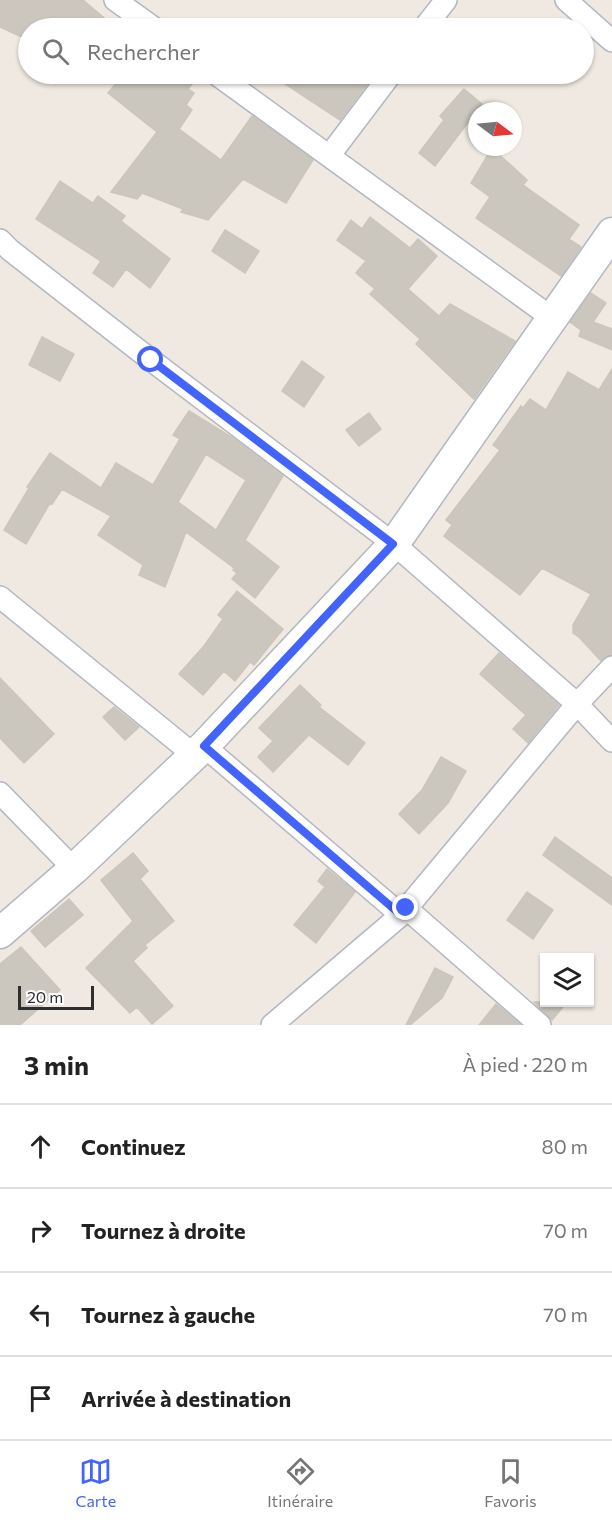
<!DOCTYPE html>
<html lang="fr">
<meta charset="utf-8">
<style>
body{margin:0;font-family:Commissioner,sans-serif;background:#f6f6f6;color:#222}
.controls{position:absolute;right:18px;bottom:18px;display:grid;overflow:hidden;border-radius:0px;box-shadow:0 2px 4px #0004}
.controls button{width:54px;height:54px;display:grid;place-items:center;padding:0;border:0;border-bottom:2px solid #e0e0e0;background:#fff;color:#222;font:30px sans-serif}
.compass{position:absolute;left:468px;top:102px;width:54px;height:54px;border-radius:50%;background:#fff;box-shadow:0 2px 4px #0004;rotate:106deg}
.scale{position:absolute;left:18px;bottom:15px;width:76px;box-sizing:border-box;padding-left:6px;border:3px solid #2e2e2e;border-top:0;font-size:16px;line-height:21px;white-space:nowrap;color:#2e2e2e;-webkit-text-stroke:4px #fff;paint-order:stroke}
.stop{position:absolute;width:18px;height:18px;margin:-14px;border:4px solid #4264fb;border-radius:50%;background:#fff}
.stop.end{background:#4264fb;border-color:#fff;box-shadow:0 2px 6px #0008}
.list{margin:0;padding:0;list-style:none}
h2{display:flex;justify-content:space-between;align-items:center;height:78px;margin:0;padding:0 24px;font-size:26px}
h2 small{font-size:20px;font-weight:400;color:#767676}
.list li{display:grid;grid-template-columns:39px 1fr auto;gap:18px;align-items:center;box-sizing:border-box;height:84px;padding:0 24px;border-top:2px solid #e0e0e0}
.list b{display:block;font-size:22px;white-space:nowrap}
.list em{font-size:20px;font-style:normal;color:#767676}
.icon{flex:none;width:33px;height:33px;fill:none;stroke:currentColor;stroke-width:2;stroke-linecap:round;stroke-linejoin:round}
.map{position:relative;flex:none;width:612px;height:1025px;overflow:hidden}
.search{position:absolute;background:#fff;box-shadow:0 2px 4px #0004;left:18px;right:18px;top:18px;height:66px;display:flex;align-items:center;gap:15px;box-sizing:border-box;padding:0 21px;border-radius:33px;color:#767676;font-size:22px}
.sheet{height:414px;background:#fff}
nav{display:flex;justify-content:space-around;align-items:center;box-sizing:border-box;height:84px;border-top:2px solid #e0e0e0;background:#fff;font-size:16px;color:#767676}
nav a{display:grid;justify-items:center;gap:3px}
nav .on{color:#4264fb}
.map>svg:first-child{display:block}
.building{fill:#cbc7bf;stroke:#cbc5ba;stroke-width:1.5;fill-rule:evenodd}
.lines{fill:none;stroke-linecap:round;stroke-linejoin:round}
.street-casing{stroke:#b4b7c1;stroke-width:24}
.secondary-casing{stroke:#b4b7c1;stroke-width:33}
.street{stroke:#fff;stroke-width:21}
.secondary{stroke:#fff;stroke-width:30}
.route{stroke:#4264fb;stroke-width:8}
</style>
<div class="map">
<svg width="612" height="1025" viewBox="0 0 612 1025">
<rect width="100%" height="100%" fill="#efe9e1"/>
<path class="building" d="M0,0h83l33,28h-88v12l-28,-13z
M124,74h76l-12,15 6,4 -8,12 6,5 -13,19 42,31 31,-44 61,44 -27,43 -43,-24 -35,41 -27,-8 2,-3 -41,-16 -5,6 -26,-7 46,-60 -49,-39z
M270,74h105l-35,46z
M464,89l18,15 -47,62 -16,-13 25,-33 -4,-4z
M492,148l35,32 -4,5 56,40 -10,14 12,8 -20,29 -85,-58 14,-21 -19,-14z
M60,181l33,22 5,-7 27,20 -4,5 49,38 -20,29 -24,-19 -13,18 -20,-14 8,-12 -65,-42z
M370,217l40,31 8,-9 19,17 -29,33 31,27 11,-12 65,37 -41,58 -58,-55 4,-5 -50,-45 5,-5 -19,-16 10,-12 -29,-21 14,-20 11,9z
M225,230l34,21 -14,22 -33,-22z
M591,293l15,10 -13,19 19,7v21l-33,-14 2,-6 -11,-8z
M42,337l32,17 -14,27 -31,-16z
M302,361l22,16 -20,30 -22,-16z
M612,369v286h-4l-7,6 -22,-24 -6,-4v-8l18,-31 -49,-26 -22,27 -76,-59 8,-11 -6,-5 54,-70 -7,-5 28,-39 2,2 7,-9 16,11 22,-38 31,18z
M189,411l44,27 50,38 -38,64 34,27 -24,31 -23,-19 5,-6 -4,-3 1,-2 -48,-36 -21,55 -26,-12 4,-10 -45,-30 13,-19 -49,-27 -10,15 -2,-1 -24,41 -22,-14 25,-42 -2,-1 23,-34 51,35 15,-25 37,22 27,-46 -7,-4zM206,454l40,26 -30,50 -38,-28z
M369,413l12,16 -22,17 -13,-16z
M237,591l46,38 -29,36 -4,-3 -15,19 -11,-10 -21,24 -24,-21 25,-28 19,-27 -5,-4z
M499,653l60,52 -31,38 -15,-14 13,-14 -46,-41z
M0,678l54,56 -30,29 -24,-25z
M300,685l21,20 -2,2 46,36 -17,22 -39,-30 -36,37 -15,-15 15,-16 -14,-13z
M114,707l25,20 -14,13 -22,-23z
M441,757l25,14 -18,32 -29,31 -20,-20 23,-24z
M555,837l57,41v27l-69,-50z
M133,853l15,18 -8,8 34,42 -29,24 2,3 -14,13 40,45 -21,18 -15,-17 -7,6 -44,-45 47,-47 -32,-41z
M327,869l28,23 -39,51 -22,-18 31,-38 -7,-6z
M527,892l26,18 -20,29 -26,-19z
M69,899l14,16 -38,32 -14,-16z
M21,947l39,43 -40,35h-20v-61z
M435,968l18,9 -11,21 -32,27h-4z
M534,1002h33l-15,18z
M496,1004l25,21h-42z"/>
<g class="lines">
<g class="street-casing">
<path id="street" d="M115,0l39,28
M566,0l46,41
M424,28l22,-28
M216,74l336,244
M329,156l62,-82
M0,240l10,10 141,110 243,184 183,160 35,37
M0,597l194,158
M204,746l197,169
M0,793l74,76
M406,908l134,117
M272,1025l129,-110 176,-211 35,-37"/>
</g>
<g class="secondary-casing">
<path id="secondary" d="M0,933l74,-64 130,-123 190,-202 218,-311"/>
</g>
<use href="#street" class="street"/>
<use href="#secondary" class="secondary"/>
</g>
<g class="lines">
<path class="route" d="M151,360l242,184 -189,202 197,169 5,-7"/>
</g>
</svg>
<div class="controls">
<button><svg class="icon" aria-label="layers" viewBox="0 0 24 24"><path d="M12 4l9 5-9 5-9-5zM3 14l9 5 9-5"/></svg></button>
</div>
<svg class="compass" viewBox="-18 -18 36 36"><path d="M0-13l5 13h-10z" fill="#e53935"/><path d="M0 13l5-13h-10z" fill="#767676"/></svg>
<div class="scale">20 m</div>
<div class="stop" style="left:151px;top:360px"></div>
<div class="stop end" style="left:406px;top:908px"></div>
<div class="search"><svg class="icon" aria-label="search" viewBox="0 0 24 24"><circle cx="10" cy="10" r="6"/><path d="M15 15l6 6"/></svg>Rechercher</div>
</div>
<section class="sheet">
<h2>3 min<small>À pied · 220 m</small></h2>
<ul class="list">
<li><svg class="icon" aria-label="ahead" viewBox="0 0 24 24"><path d="M12 20V5M6 11l6-6 6 6"/></svg><div><b>Continuez</b></div><em>80 m</em></li>
<li><svg class="icon" aria-label="right" viewBox="0 0 24 24"><path d="M7 20v-9h11M14 6l5 5-5 5"/></svg><div><b>Tournez à droite</b></div><em>70 m</em></li>
<li><svg class="icon" aria-label="left" viewBox="0 0 24 24"><path d="M17 20v-9H6M10 6l-5 5 5 5"/></svg><div><b>Tournez à gauche</b></div><em>70 m</em></li>
<li><svg class="icon" aria-label="arrive" viewBox="0 0 24 24"><path d="M6 21V4h12l-3 4 3 4H6"/></svg><div><b>Arrivée à destination</b></div></li>
</ul>
</section>
<nav>
<a class="on"><svg class="icon" aria-label="map" viewBox="0 0 24 24"><path d="M3 6l6-2 6 2 6-2v14l-6 2-6-2-6 2zM9 4v14M15 6v14"/></svg>Carte</a>
<a><svg class="icon" aria-label="directions" viewBox="0 0 24 24"><path d="M12 3l9 9-9 9-9-9zM9 14v-3h6M13 9l2 2-2 2"/></svg>Itinéraire</a>
<a><svg class="icon" aria-label="saved" viewBox="0 0 24 24"><path d="M7 4h10v16l-5-4-5 4z"/></svg>Favoris</a>
</nav>
